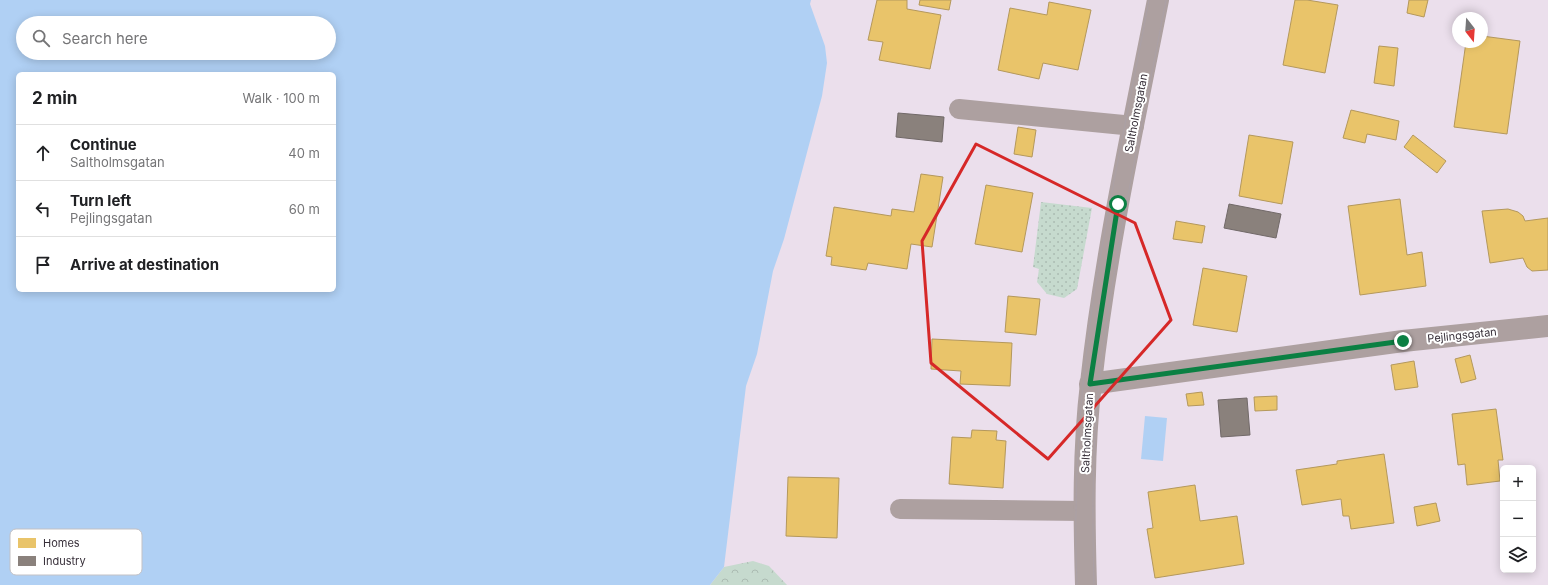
<!DOCTYPE html>
<meta charset="utf-8">
<style>
body{margin:0;font-family:Inter,sans-serif;background:#f2f2f2;color:#202124}
.controls{position:absolute;right:12px;bottom:12px;display:grid;overflow:hidden;border-radius:6px;box-shadow:0 2px 10px #0003}
.controls button{width:36px;height:36px;display:grid;place-items:center;padding:0;border:0;border-bottom:1px solid #e0e0e0;background:#fff;color:#202124;font:20px sans-serif}
.compass{position:absolute;left:1452px;top:12px;width:36px;height:36px;border-radius:50%;background:#fff;box-shadow:0 2px 10px #0003;rotate:163deg}
.stop{position:absolute;width:12px;height:12px;margin:-9px;border:3px solid #0b8043;border-radius:50%;background:#fff}
.stop.end{background:#0b8043;border-color:#fff;box-shadow:0 1px 4px #0008}
.list{margin:0;padding:0;list-style:none}
h2{display:flex;justify-content:space-between;align-items:center;height:52px;margin:0;padding:0 16px;font-size:17px}
h2 small{font-size:13px;font-weight:400;color:#757577}
.list li{display:grid;grid-template-columns:26px 1fr auto;gap:12px;align-items:center;box-sizing:border-box;height:56px;padding:0 16px;border-top:1px solid #e0e0e0}
.list b{display:block;font-size:15px;white-space:nowrap}
.list p{margin:0;font-size:13px;white-space:nowrap;color:#757577}
.list em{font-size:13px;font-style:normal;color:#757577}
.icon{flex:none;width:22px;height:22px;fill:none;stroke:currentColor;stroke-width:2;stroke-linecap:round;stroke-linejoin:round}
.map{position:relative;flex:none;width:1548px;height:585px;overflow:hidden}
.search{position:absolute;background:#fff;box-shadow:0 2px 10px #0003;left:16px;top:16px;width:320px;height:44px;display:flex;align-items:center;gap:10px;box-sizing:border-box;padding:0 14px;border-radius:22px;color:#757577;font-size:15px}
.panel{position:absolute;background:#fff;box-shadow:0 2px 10px #0003;left:16px;top:72px;width:320px;height:220px;border-radius:6px}
.map>svg:first-child{display:block}
.grass{fill:url(#grass-dots)}
.forest{fill:url(#forest-crowns)}
.water{fill:#b0d0f4;fill-rule:evenodd}
.homes{fill:#e9c46a;stroke:#b4985c}
.industry{fill:#8a817c;stroke:#716968}
.lines{fill:none;stroke-linecap:round;stroke-linejoin:round}
.service{stroke:#ada0a0;stroke-width:20}
.minor{stroke:#ada0a0;stroke-width:22}
.tertiary{stroke:#ada0a0;stroke-width:22}
.tram{stroke:#aba0a6;stroke-width:1}
.route{stroke:#0b8043;stroke-width:5}
.marked{fill:none;stroke:#d62828;stroke-width:3;stroke-linejoin:round}
.labels{text-anchor:middle;stroke-width:4;stroke-linejoin:round;paint-order:stroke}
.street-label{font-size:11px;fill:#38303a;stroke:#fff}
.key{fill:#fff;stroke:#c3c1c4;stroke-width:1}
.key-label{font-size:11px;fill:#38303a}
</style>
<div class="map">
<svg width="1548" height="585" viewBox="0 0 1548 585">
<defs>
<pattern id="grass-dots" width="8" height="8" patternUnits="userSpaceOnUse"><rect width="8" height="8" fill="#c6dace"/><path d="M2 2h.1M6 6h.1" fill="none" stroke="#abbbb2" stroke-width="1.8" stroke-linecap="round"/></pattern>
<pattern id="forest-crowns" width="20" height="18" patternUnits="userSpaceOnUse"><rect width="20" height="18" fill="#c6dace"/><path d="M2 6a3 3 0 1 1 6 0M12 15a3 3 0 1 1 6 0" fill="none" stroke="#abbbb2"/></pattern>
</defs>
<rect width="100%" height="100%" fill="#ebdfec"/>
<path class="grass" d="M1041,202l51,6 -15,81 -13,9 -17,-4 -10,-12 2,-13 -6,-2z"/>
<path class="forest" d="M753,561l16,5 18,19h-77l14,-18z"/>
<path class="water" d="M0,0h811l-1,4 15,42 2,17 -5,33 -38,143 -11,32 -16,83 -11,32 -22,181 -14,18h-710zM23,23h306v30h-306zM18,74h316v216h-316z
M1145,416l22,2 -4,43 -22,-2z"/>
<path class="homes" d="M877,0h30v9l34,6 -11,54 -51,-9 4,-18 -15,-2z
M920,0h31l-2,10 -30,-5z
M1295,0h12l31,5 -13,68 -42,-8z
M1409,0h19l-4,17 -17,-4z
M1049,2l42,8 -13,60 -35,-7 -4,16 -41,-9 12,-62 37,7z
M1482,36l38,5 -13,93 -53,-7 12,-85h16z
M1379,46l19,2 -4,38 -20,-3z
M1351,110l48,11 -3,19 -29,-6 -2,9 -22,-5z
M1018,127l18,3 -4,27 -18,-3z
M1249,135l44,7 -11,62 -43,-8z
M1413,135l33,26 -9,12 -33,-26z
M921,174l22,3 -11,70 -21,-3 -4,25 -39,-6 -2,7 -35,-5 1,-8 -6,-1 8,-49 57,9 1,-7 22,3z
M986,185l47,8 -11,59 -47,-8z
M1400,199l7,56 15,-3 4,34 -66,9 -12,-89z
M1508,209l10,3 5,4 2,5 23,-3v52l-16,1 -5,-4 -4,-9 -33,5 -8,-52z
M1176,221l29,5 -3,17 -29,-4z
M1203,268l44,8 -10,56 -44,-7z
M1008,296l32,3 -4,36 -31,-3z
M932,339l80,4 -2,43 -50,-2 1,-13 -30,-2z
M1470,355l6,24 -15,4 -6,-24z
M1414,361l4,26 -23,3 -4,-25z
M1202,392l2,13 -16,1 -2,-12z
M1277,396v14l-22,1 -1,-14z
M1496,409l7,51h-5l2,21 -33,4 -2,-21 -7,1 -6,-51z
M972,430l25,1 -1,9 10,1 -3,47 -54,-4 3,-47 19,1z
M1384,454l10,69 -43,6 -2,-13h-6l-2,-17 -39,6 -6,-35 41,-6v-3z
M788,477l51,1 -2,60 -51,-2z
M1195,485l5,36 37,-5 7,48 -89,14 -8,-49 6,-1 -5,-36z
M1436,503l4,18 -23,5 -3,-19z"/>
<path class="industry" d="M898,113l46,4 -2,25 -46,-5z
M1229,204l52,10 -5,24 -52,-10z
M1247,398l3,37 -29,2 -3,-37z"/>
<g class="lines">
<path class="service" d="M959,109l175,17
M900,509l184,2"/>
<path class="minor" d="M1090,384l313,-43 145,-15"/>
<path class="tertiary" d="M1086,585c-2,-67 -3,-135 5,-202 14,-129 42,-256 67,-383"/>
<path class="tram" d="M1077,585c-4,-99 3,-199 18,-297 16,-97 36,-192 54,-288
M1094,585c-2,-73 -2,-147 7,-220 15,-123 42,-244 65,-365"/>
</g>
<g class="lines">
<path class="route" d="M1118,204l-28,180 313,-43"/>
</g>
<path class="marked" d="M976,144l159,79 36,97 -123,139 -117,-96 -9,-122z"/>
<g class="labels">
<g class="street-label">
<text transform="translate(1136 113) rotate(-79)" y="4">Saltholmsgatan</text>
<text transform="translate(1462 335) rotate(-6)" y="4">Pejlingsgatan</text>
<text transform="translate(1087 433) rotate(-87)" y="4">Saltholmsgatan</text>
</g>
</g>
<rect x="10" y="529" width="132" height="46" rx="6" class="key"/>
<rect x="18" y="538" width="18" height="10" fill="#e9c46a"/>
<rect x="18" y="556" width="18" height="10" fill="#8a817c"/>
<g class="key-label">
<text x="43" y="547">Homes</text>
<text x="43" y="565">Industry</text>
</g>
</svg>
<div class="controls">
<button>+</button>
<button>−</button>
<button><svg class="icon" aria-label="layers" viewBox="0 0 24 24"><path d="M12 4l9 5-9 5-9-5zM3 14l9 5 9-5"/></svg></button>
</div>
<svg class="compass" viewBox="-18 -18 36 36"><path d="M0-13l5 13h-10z" fill="#e53935"/><path d="M0 13l5-13h-10z" fill="#757577"/></svg>
<div class="stop" style="left:1118px;top:204px"></div>
<div class="stop end" style="left:1403px;top:341px"></div>
<div class="search"><svg class="icon" aria-label="search" viewBox="0 0 24 24"><circle cx="10" cy="10" r="6"/><path d="M15 15l6 6"/></svg>Search here</div>
<section class="panel">
<h2>2 min<small>Walk · 100 m</small></h2>
<ul class="list">
<li><svg class="icon" aria-label="ahead" viewBox="0 0 24 24"><path d="M12 20V5M6 11l6-6 6 6"/></svg><div><b>Continue</b><p>Saltholmsgatan</p></div><em>40 m</em></li>
<li><svg class="icon" aria-label="left" viewBox="0 0 24 24"><path d="M17 20v-9H6M10 6l-5 5 5 5"/></svg><div><b>Turn left</b><p>Pejlingsgatan</p></div><em>60 m</em></li>
<li><svg class="icon" aria-label="arrive" viewBox="0 0 24 24"><path d="M6 21V4h12l-3 4 3 4H6"/></svg><div><b>Arrive at destination</b></div></li>
</ul>
</section>
</div>
